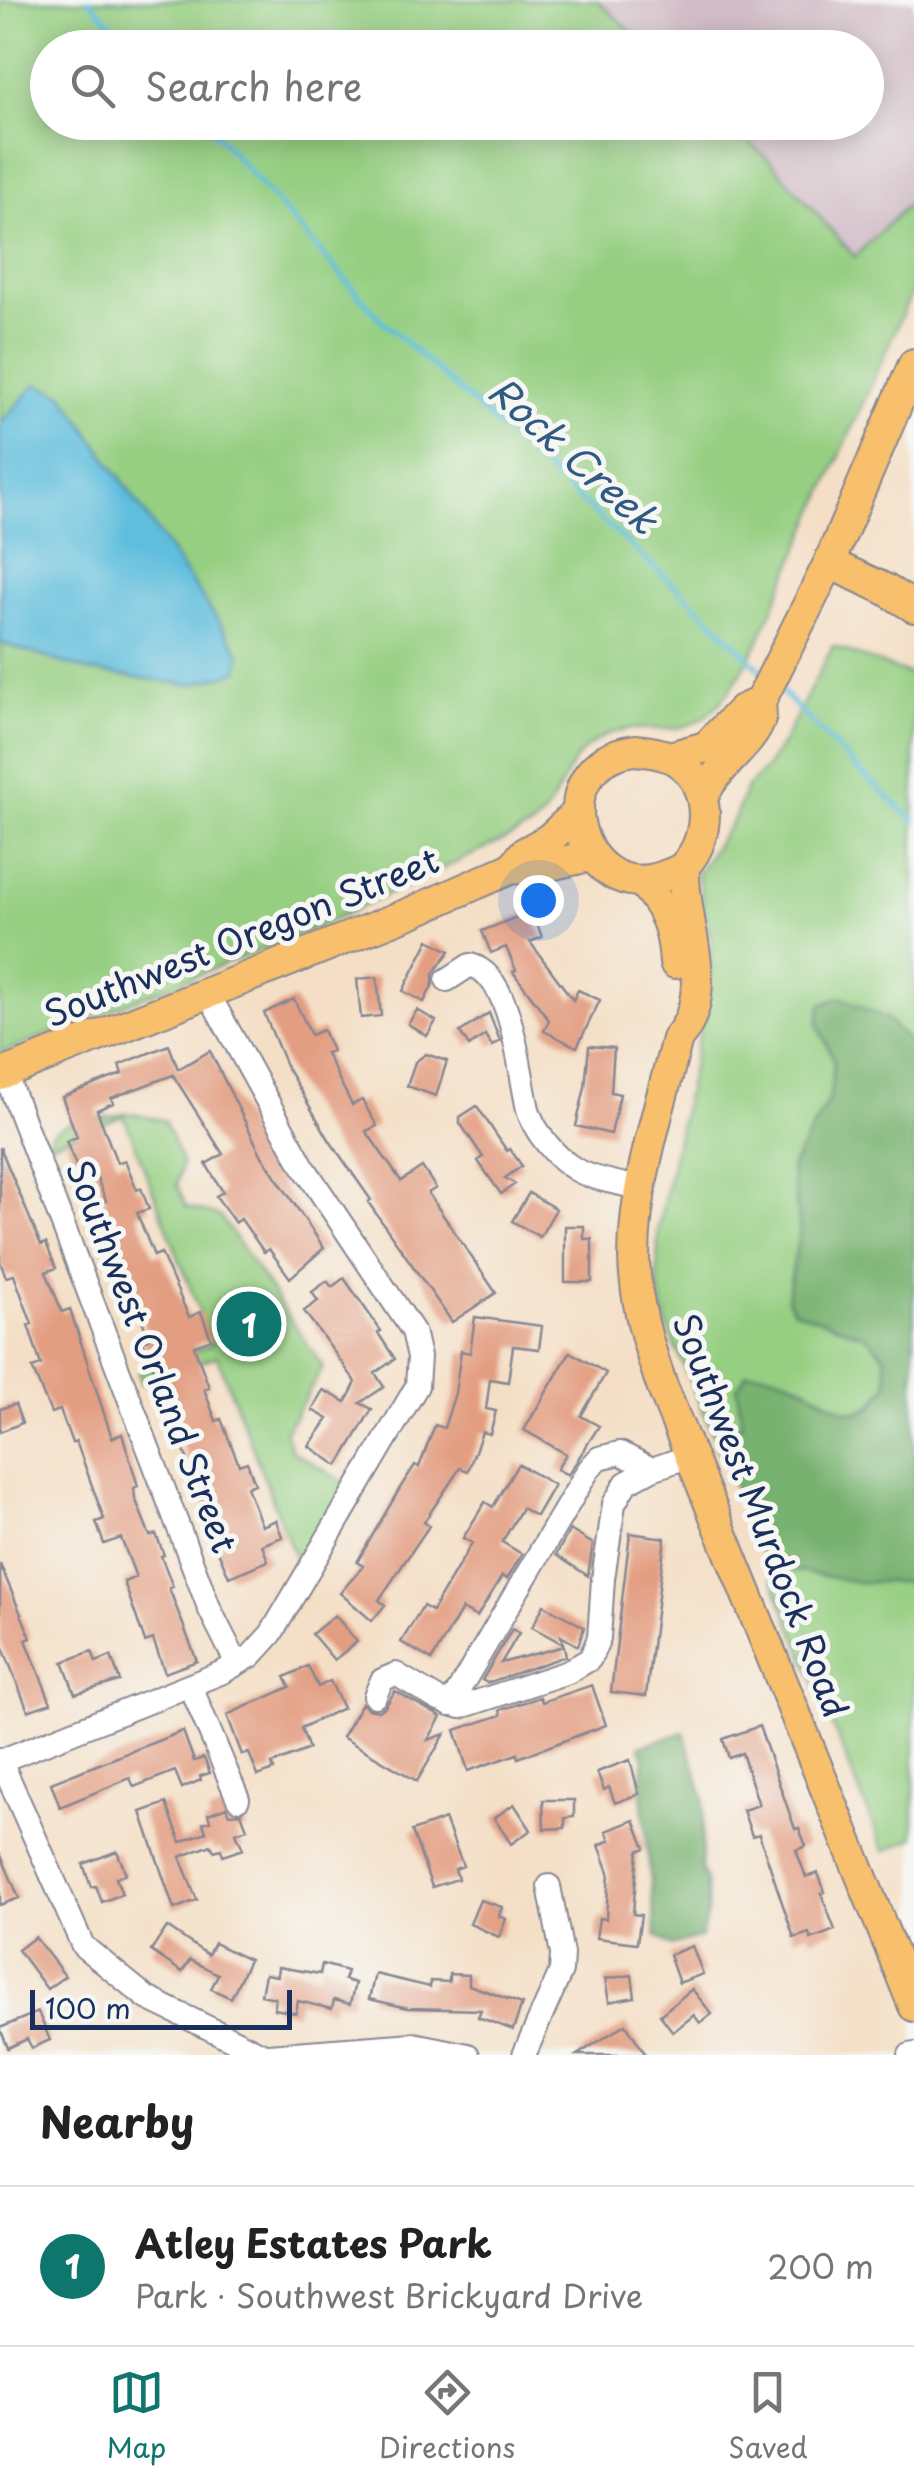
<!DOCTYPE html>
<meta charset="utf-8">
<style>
body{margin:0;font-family:"Playpen Sans",sans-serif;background:#f6f6f6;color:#222}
.scale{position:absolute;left:30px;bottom:25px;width:262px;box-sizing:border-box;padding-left:10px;border:5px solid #1b2f5e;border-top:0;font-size:28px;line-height:35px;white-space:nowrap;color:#1b2f5e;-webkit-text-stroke:8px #f6f6f2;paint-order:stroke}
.you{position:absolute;left:538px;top:900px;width:35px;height:35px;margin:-25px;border:8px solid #fff;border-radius:50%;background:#1a73e8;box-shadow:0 0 0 15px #1a73e833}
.badge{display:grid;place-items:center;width:65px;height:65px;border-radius:50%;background:#0f766e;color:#fff;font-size:32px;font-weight:700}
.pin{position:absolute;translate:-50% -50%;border:5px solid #fff;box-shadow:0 2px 10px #0006}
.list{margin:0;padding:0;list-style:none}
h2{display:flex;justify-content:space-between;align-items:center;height:130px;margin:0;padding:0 40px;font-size:42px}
h2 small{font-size:32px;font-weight:400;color:#767676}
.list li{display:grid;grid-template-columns:65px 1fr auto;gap:30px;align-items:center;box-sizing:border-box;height:160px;padding:0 40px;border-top:2px solid #e0e0e0}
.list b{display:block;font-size:38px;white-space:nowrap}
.list p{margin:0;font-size:32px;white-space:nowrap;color:#767676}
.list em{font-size:32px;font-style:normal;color:#767676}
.icon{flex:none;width:55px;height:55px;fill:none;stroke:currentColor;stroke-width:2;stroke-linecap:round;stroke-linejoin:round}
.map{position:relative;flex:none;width:914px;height:2055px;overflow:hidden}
.search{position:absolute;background:#fff;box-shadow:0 5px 25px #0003;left:30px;right:30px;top:30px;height:110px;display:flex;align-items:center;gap:25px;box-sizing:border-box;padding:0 35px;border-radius:55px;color:#767676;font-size:38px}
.sheet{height:290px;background:#fff}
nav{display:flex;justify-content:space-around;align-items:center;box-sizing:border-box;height:140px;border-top:2px solid #e0e0e0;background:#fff;font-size:28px;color:#767676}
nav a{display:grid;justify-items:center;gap:5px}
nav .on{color:#0f766e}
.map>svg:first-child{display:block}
.industrial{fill:#d2bdc7}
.green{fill:#96cf82;stroke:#587f70;stroke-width:2.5}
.forest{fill:#78b270;stroke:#4a7067;stroke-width:2.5}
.water{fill:#5ebedd;stroke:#3c769e;stroke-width:2.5}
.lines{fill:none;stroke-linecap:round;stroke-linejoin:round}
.stream{stroke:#5ebedd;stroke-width:5}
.building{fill:#e39d81}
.minor-casing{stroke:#888792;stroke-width:26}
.major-casing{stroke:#888792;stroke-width:34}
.minor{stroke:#fff;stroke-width:22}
.major{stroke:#f8bf6c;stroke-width:30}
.labels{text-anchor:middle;stroke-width:10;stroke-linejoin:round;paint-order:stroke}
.street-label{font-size:35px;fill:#1b2f5e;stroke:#f6f6f2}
.water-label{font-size:38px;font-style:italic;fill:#2f5a84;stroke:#f6f6f2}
</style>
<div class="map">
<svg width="914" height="2055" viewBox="0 0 914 2055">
<rect width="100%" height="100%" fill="#f6f6f2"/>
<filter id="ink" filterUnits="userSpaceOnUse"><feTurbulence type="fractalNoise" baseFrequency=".01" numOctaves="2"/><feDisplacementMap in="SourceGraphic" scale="20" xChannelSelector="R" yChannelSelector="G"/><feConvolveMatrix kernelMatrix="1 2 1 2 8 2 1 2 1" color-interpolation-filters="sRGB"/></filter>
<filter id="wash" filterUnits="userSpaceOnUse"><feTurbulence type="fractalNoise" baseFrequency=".0048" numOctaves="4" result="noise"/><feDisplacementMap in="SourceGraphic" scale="40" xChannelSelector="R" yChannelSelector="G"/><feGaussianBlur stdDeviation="2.25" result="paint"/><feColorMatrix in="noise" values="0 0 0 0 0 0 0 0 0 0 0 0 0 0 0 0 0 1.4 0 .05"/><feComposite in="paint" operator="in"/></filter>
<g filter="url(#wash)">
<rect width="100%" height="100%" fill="#f4dfc6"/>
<path class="industrial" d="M597,0h317v198l-59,59 -83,-95 -43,-39 137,-1v-74l-218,-1z"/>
<path class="green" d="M0,0h597l51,47 -600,1v74l681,1 42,39 84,95 59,-59v89l-159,362c-23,38 -43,82 -93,80 -21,-1 -42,-2 -61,9 -42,23 -36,61 -69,89l-212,99 -320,128z
M833,646l81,30v372l-28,-30 -68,7 16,35 -4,37 -39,71 9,63 -13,67 5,11 74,27 19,21 3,26c-33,51 -45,24 -86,2 -12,-6 -26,-9 -39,-13l-26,15 5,36 -26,19 -48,-113 -11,-46 1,-54 54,-257 -1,-31 -14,-68 37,-54 12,-31 18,-18 18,-26z
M126,1113l38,7 18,42 -5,23 9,22 34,9 103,151 -38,65 7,19 55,33 -39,66 -11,13 -80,-207 -75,28 -4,-11 74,-29 -88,-228 -74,28v-9c21,-21 51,-13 76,-22z
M767,1566l91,16h56v256l-30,13z"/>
<path class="forest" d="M840,997l46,21 28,30v534h-56l-91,-16 -51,-124 26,-19 -5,-36 10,-14c19,-2 39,4 55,13 20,10 51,41 73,18 5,-6 9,-14 13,-21l-3,-26 -19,-21 -73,-26 -6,-12 13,-67 -9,-63 39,-71 4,-37 -16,-35 3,-20z
M684,1732l20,66 -3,70 5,14 2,28 -7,27 -29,9 -16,-11 -15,-152 3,-26 -4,-11z"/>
<path class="water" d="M36,384l27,10 177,259 -2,18 -48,14 -101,-14 -89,-28v-219z"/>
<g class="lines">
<path class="stream" d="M89,0l45,48
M205,122l177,199 325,294 55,56
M780,690l74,76 60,54"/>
</g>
<g id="blocks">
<path class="building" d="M532,911l10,26 -12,5 43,58 5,-10 22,10 -23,47 -33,-16 5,-11 -36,-48 3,-2 -10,-23 -15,6 -9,-22z
M429,940l21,11 -17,23v10l-9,18 -21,-11z
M377,977l4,39 -20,2 -4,-39z
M294,999l17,36 12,-5 9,21 -6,2 26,52 10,-5 15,26 -11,5 35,50 21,-14 14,21 -8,5 68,100 -44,29 -84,-120 3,-2 -41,-59 -43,-73 -23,-55z
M417,1010l19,11 -9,15 -19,-12z
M489,1013l11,28 -8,5 -7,-11 -16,11 -9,-14z
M169,1045l9,24 32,-18 52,105 62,92 -34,30 -21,-29 -5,3 -23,-33 -6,4 -19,-27 7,-4 -17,-28 17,-10 -50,-79 -62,23 2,5 -16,7 20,53 8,-3 12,30 4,-2 8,21 -12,4 17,43 7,-3 28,64 12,-5 10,27 -17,7 15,41 -5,2 12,32 5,-2 18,46 8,-3 8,22 -8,3 15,39 14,-6 6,17 -20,8 6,16 -39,16 -24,-57 5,-2 -30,-78 -14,-36 -5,2 -8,-22 6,-2 -16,-41 6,-2 -19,-51 -7,3 -33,-84 16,-6 -15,-38 -14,5 -11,-27 11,-4 -15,-40 60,-23 -3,-9z
M589,1046l25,2 -3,44 9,2 -9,40 -35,-8 9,-39z
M426,1054l21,7 -11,35 -29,-10 8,-24z
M477,1106l30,45 3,-2 12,17 -17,12 10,6 -14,10 -23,-33 5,-4 -23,-34v-6z
M0,1147l41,98 5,-2 10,25 -10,4 16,40 8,-3 42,129 10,-4 16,52 -4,2 1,10 15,38 6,-2 8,21 -3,1 12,31 -4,1 28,73 -32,12 -12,-34 -8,3 -21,-60 12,-5 -15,-39 -17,6 -8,-22 8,-3 -28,-78 -4,2 -12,-33 -9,3 -19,-45 9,-3 -13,-40 4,-1 -18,-49 -8,2 -6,-15z
M529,1193l27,16 -16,28 -28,-16z
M565,1226h19v13h8v43h-27z
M344,1278l37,53 -3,2 17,26 -20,14 9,14 -24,16 12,6 -34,57 -29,-20 19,-27 -16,-9 11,-20 23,12 10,-20 -52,-71 14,-10 -6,-9 15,-11 5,6z
M475,1317l67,9 -3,23 -26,-3 -5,36 -18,-3 -4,30 10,2 -6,23 -8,-2 -14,39 -8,-3 -36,54 5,4 -50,74 6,5 -13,16 -32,-28 23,-27 -6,-4 43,-74 15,-23 4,2 16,-42 9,3 11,-35 6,-42 9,2z
M570,1352l36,21 -25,43 18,10 -31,49 -11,-6 9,-15 -42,-24z
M15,1404l7,19 -22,9v-23z
M518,1464l36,21 -18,31 -14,-8 -20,34 20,12 -15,25 -5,-3 -25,41 -15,-8 -30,51 -31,-18 22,-36 9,5 40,-68 -9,-5 22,-36 8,5z
M570,1530l23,14 -5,32 -32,-21z
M630,1533l35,5 -19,158 -35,-4z
M0,1564l31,74 -5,2 25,63 -23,8 -28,-71z
M544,1605l40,22 -6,19 -17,-10 2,8 -31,-17z
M335,1615l22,27 -23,18 -22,-26z
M512,1629l7,4 -18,30 63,-17 2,10 -79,27 -5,-3z
M92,1651l4,11 15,-6 9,25 -45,13 -12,-32z
M308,1666l10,21 12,-6 13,27 -42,20 8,21 -37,15 2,6 -16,6 -9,-23 -7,2 -15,-40 63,-28 -5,-10z
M592,1685l14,40 -88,33 -1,-4 -49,17 -13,-41 46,-15 -1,-5 40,-13 2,5z
M395,1691l46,26 -13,23 17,-6 -28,47 -75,-44 20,-34 6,6 10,2 7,-4z
M759,1726l36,103 4,-1 7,18 -10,4 10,27 12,-4 7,19 -4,1 14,37 -24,9 -2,-6 -15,5 -35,-104 -7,2 -9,-26 16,-5 -17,-52 -13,5 -6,-19z
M183,1731l11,30 10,-3 6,15 -10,3 1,4 -19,8 -7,-17 -41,16 -4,-9 -70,29 -9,-24z
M630,1760l9,34 -24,9 -6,-16 -5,3 -7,-18z
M543,1800h31v17l-9,1v10l-21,1z
M166,1803l15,39 25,-10 -3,-9 7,-2 -2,-7 18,-7 3,7 12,-1 6,16 -11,4 7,16 -20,7 -2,-7 -7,2 -3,-6 -31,12 17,43 -23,9 -33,-97z
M514,1804l17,26 -20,14 -17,-26z
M445,1819l18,47 -8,3 3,10 -26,8 -20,-56z
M634,1820l11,28 -7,3 -5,63 8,1 -4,28 -41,-5 3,-20 7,1 3,-47 -10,-27 11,-5 -4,-9z
M117,1851l9,23 -10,4 6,16 -20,8 -6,-16 -5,1 -8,-23z
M0,1853l19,45 -19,7z
M480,1900l22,7 -3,9 7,3 -7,18 -29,-13z
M167,1927l41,28 6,-12 35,17 -18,38 -20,-9 7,-15 -28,-14 -8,12 -31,-21z
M35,1937l30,39 -18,13 -29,-39z
M692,1946l11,28 -24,9 -10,-28z
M322,1964l25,7 -3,9 11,3 -5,21 -16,-4 -2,9 -34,-8 -2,12 -22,-4 1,-11 -14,-3 4,-21 12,2 1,-9 42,7z
M375,1974l55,13v-6l19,1v-8l20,1v10l53,19 -9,26 -35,-13 3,-7 -73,-2 -39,-9z
M632,1975l3,22 -26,5 -4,-23z
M692,1989l20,25 -12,9 -6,-8 -21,17 -13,-17z
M38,2012l12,28 -18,8 -5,-9 -19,9 -8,-20z
M626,2024l20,31h-69z"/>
</g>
</g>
<g filter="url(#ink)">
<use href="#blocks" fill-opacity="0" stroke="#888792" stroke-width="2.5"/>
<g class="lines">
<g class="minor-casing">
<path id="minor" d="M447,980l23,-15c43,10 49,108 58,144 5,21 28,49 47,60 18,11 46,14 66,20
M5,1073l205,537 27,54
M191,1687l47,112
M375,1696l7,-16 14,-6 43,26 22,7 107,-35 22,-13 9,-21 4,-59 11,-75 12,-21 26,-14
M450,1705l139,-236 10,-11 21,-5 32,16 38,-13
M0,1759l83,187 64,52 117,57
M0,1761l223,-89 28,-16 20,-22 146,-248 2,-29 -6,-26 -110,-165 -95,-173
M268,2055l145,-11 55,11
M524,2055l37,-84 1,-17 -13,-68
M910,2055l4,-1"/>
</g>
<g class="major-casing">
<path id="major" d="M829,563l56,26 29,18
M635,750c12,1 26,3 37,8 39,21 41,77 13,107 -6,7 -18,10 -27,13 -80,24 -120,-115 -23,-128z
M670,757l36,-10 36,-37 18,-8
M702,799c12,-32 50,-53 58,-80 2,-5 0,-11 0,-17l69,-139 85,-199
M684,867c-3,55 35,125 -7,172 -18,71 -43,145 -43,219 1,44 14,87 28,128l252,620
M512,868c27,4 53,-9 81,-12
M641,881c24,26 32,47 34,82
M0,1075l410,-162 102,-45 12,-15 25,-14 28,-26"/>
</g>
<use href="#minor" class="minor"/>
<use href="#major" class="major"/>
</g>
</g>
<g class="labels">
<g class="street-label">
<text transform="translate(242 938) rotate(-22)" y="12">Southwest Oregon Street</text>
<text transform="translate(151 1357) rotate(69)" y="12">Southwest Orland Street</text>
<text transform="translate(760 1516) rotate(69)" y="12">Southwest Murdock Road</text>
</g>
<g class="water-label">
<text transform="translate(573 456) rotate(42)" y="13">Rock Creek</text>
</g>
</g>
</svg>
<div class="scale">100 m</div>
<div class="you"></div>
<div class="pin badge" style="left:249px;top:1324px">1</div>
<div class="search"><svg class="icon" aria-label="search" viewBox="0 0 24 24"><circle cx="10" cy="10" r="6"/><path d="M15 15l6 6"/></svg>Search here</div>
</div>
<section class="sheet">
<h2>Nearby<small></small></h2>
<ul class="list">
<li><span class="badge">1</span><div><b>Atley Estates Park</b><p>Park · Southwest Brickyard Drive</p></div><em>200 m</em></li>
</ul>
</section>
<nav>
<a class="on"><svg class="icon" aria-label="map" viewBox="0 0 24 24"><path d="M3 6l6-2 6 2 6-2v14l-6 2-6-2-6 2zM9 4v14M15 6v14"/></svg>Map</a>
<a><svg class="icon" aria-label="directions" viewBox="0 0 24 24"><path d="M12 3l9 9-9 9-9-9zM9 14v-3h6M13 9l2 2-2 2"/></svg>Directions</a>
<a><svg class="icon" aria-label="saved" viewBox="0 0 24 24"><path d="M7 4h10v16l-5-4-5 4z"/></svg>Saved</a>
</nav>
